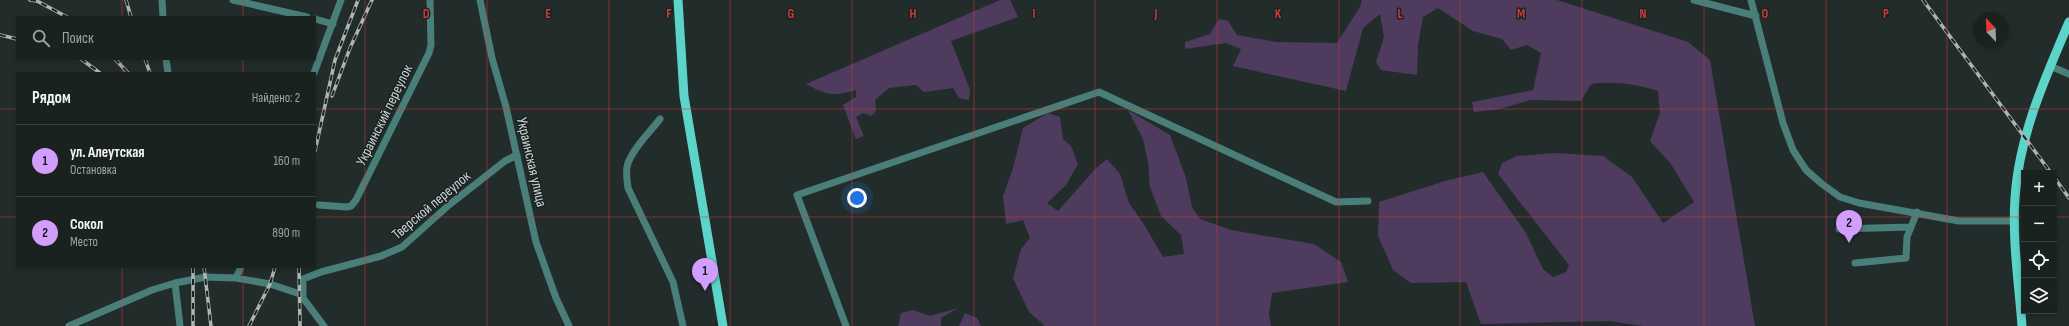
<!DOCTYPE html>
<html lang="ru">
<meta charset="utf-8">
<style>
body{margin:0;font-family:"Sofia Sans Condensed",sans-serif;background:#272f2d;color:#f1f3f6}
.controls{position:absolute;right:12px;bottom:12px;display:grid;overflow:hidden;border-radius:0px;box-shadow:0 2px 6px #0003}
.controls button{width:36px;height:36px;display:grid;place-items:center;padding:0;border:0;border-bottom:1px solid #383f3e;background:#1a2220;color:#f1f3f6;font:20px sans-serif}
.compass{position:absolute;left:1973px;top:12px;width:36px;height:36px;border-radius:50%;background:#1a2220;box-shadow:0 2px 6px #0003;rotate:337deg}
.you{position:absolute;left:857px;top:198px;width:14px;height:14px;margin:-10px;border:3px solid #fff;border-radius:50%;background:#1a73e8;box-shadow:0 0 0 6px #1a73e833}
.badge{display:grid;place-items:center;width:26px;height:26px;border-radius:50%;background:#d29dfd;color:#111;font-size:13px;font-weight:700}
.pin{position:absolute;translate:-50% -33px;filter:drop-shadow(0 1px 2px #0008)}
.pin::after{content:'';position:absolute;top:21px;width:14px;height:12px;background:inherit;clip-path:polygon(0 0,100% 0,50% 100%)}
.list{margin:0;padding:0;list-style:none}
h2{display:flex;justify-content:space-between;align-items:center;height:52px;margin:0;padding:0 16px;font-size:17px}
h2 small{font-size:13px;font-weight:400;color:#9fa4a5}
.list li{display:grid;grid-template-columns:26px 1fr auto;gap:12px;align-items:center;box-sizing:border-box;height:72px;padding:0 16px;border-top:1px solid #383f3e}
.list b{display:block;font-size:15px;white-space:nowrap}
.list p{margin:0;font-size:13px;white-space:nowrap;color:#9fa4a5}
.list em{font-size:13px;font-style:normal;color:#9fa4a5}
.icon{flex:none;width:22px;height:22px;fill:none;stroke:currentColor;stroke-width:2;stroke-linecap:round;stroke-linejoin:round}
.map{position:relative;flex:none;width:2069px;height:326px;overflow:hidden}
.search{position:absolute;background:#1a2220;box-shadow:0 2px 6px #0003;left:16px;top:16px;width:300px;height:44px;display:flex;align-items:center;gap:10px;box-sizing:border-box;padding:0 14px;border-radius:0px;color:#9fa4a5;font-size:15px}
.panel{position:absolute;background:#1a2220;box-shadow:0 2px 6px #0003;left:16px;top:72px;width:300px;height:196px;border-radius:0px}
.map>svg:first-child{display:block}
.green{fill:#4e3b5e}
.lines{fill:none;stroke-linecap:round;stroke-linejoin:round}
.minor{stroke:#4a7f79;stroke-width:7}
.major{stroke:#5cd4c9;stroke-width:9}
.rail-casing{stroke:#adb5b3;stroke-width:3.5}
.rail{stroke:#192322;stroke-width:2;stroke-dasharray:6;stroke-linecap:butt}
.grid{fill:none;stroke:#d53939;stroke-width:1;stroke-opacity:0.55}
.labels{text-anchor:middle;stroke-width:3;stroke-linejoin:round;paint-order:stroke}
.street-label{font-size:15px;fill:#ccd3d2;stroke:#192322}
.grid-label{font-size:13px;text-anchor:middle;font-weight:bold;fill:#d53939;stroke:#192322;stroke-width:3;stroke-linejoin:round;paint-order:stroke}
</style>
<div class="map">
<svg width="2069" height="326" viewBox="0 0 2069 326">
<rect width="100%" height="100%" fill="#222d2b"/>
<path class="green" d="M1000,0h10l8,17 -67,24 19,49 -1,10 -10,-2 -6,-10 -29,4 -8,-7 -27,3 -14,12 1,11 -5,5 -8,-3 -7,4 8,19 -8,3 -13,-34 13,-8v-7c-22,7 -30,5 -50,-6z
M1362,0h195l131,42 22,18 45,266h-112l-34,-5 -128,3 -15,-42 -55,1 -18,-13 -15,-34 1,-34 66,-21 38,-9 43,61 17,36 10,8 13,-5 3,-7 -71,-91 4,-11 15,-7 39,-3 47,3 29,21 31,46 31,-21 -23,-38 -21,-23 10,-28 -2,-22c-23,-7 -44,-10 -67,-7l-10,17 -51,-1 -30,9 -26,3 -2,-10 61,-12 8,-37 -14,-8 -16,5 -9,-11 -29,-8 -35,-23 -15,9 -5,28 -1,30 -36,-5 -5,-8 8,-25 -4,-23 -17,14 -17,63 -113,-25 8,-17 -15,-6 -41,6v-7l25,-8 9,-15 9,2 9,14 39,7 61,1 23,-36z
M1128,110l42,25 16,43 6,29 8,12 31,11 83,14 27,18 7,20 -76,11 -3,21 2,12h-226l-16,-14 -16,-34 8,-29 9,-11 -7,-18 -17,4 -3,-28 10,-28 10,-40 25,-15 12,4 3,22 8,7 7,18 -12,21 -19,18 11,8 37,-42 12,-10 13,15 9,29 16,23 18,31 21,-3 -3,-19 -20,-19 -11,-29 -2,-25 -5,-23z
M958,308l-17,10v8h-43l3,-13 12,-3 17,6z
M965,313l12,5 4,8h-22z"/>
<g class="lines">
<path class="minor" d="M162,0l1,17
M233,0l74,17
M480,0l12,58 14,49 30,135 20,56 13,28
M1694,0l62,16
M1751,0l32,123 10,27 13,20 16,14 18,13 19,6 100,18h55
M315,19l18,5
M166,59l2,14
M2050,66l19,8
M314,73l27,-73
M660,119c-10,13 -26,28 -32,44 -3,8 -1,17 0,25l45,94 10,44
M319,205l28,2 4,-1 5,-6 73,-147 2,-8 -1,-45
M1839,229l71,-2
M1855,263l51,-5 1,-21 10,-25
M236,278l5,-11
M175,283l5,43
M303,297v-18l18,-7 60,-16 21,-9 47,-42 56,-44 12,-6
M69,326l83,-36 23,-7 31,-6 30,1 34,6 30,10 24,32
M846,326l-49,-131 302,-103 237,110 32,-1"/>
<path class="major" d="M678,0l6,96 39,230
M2022,326c-3,-42 -10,-86 -7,-128 4,-62 30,-120 54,-176"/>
<g class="rail-casing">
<path id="rail" d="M30,0l7,1 30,16
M126,0l5,17
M1923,0l128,173
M0,35l17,4
M81,59l19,14
M115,59l13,14
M145,59l5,14
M332,96l18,-48 22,-48
M315,151l20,-91 23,-60
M2054,177l15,21
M193,267v59
M204,267l7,59
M299,267l1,59
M249,326l21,-42 5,-17"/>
</g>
<use href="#rail" class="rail"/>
</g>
<path class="grid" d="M122,0v17M243,0v17M365,0v326M487,0v326M609,0v326M730,0v326M852,0v326M974,0v326M1095,0v326M1217,0v326M1339,0v326M1460,0v326M1582,0v326M1704,0v326M1826,0v326M1947,0v326M122,59v14M243,59v14M0,109h17M315,109h1754M0,217h17M315,217h1709M2054,217h15M122,267v59M243,267v59"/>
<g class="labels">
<g class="street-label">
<text transform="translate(384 115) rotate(-64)" y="5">Украинский переулок</text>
<text transform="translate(532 162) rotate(77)" y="5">Украинская улица</text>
<text transform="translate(431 205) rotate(-40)" y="5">Тверской переулок</text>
</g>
</g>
<g class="grid-label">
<text x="426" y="18">D</text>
<text x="548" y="18">E</text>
<text x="669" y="18">F</text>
<text x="791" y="18">G</text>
<text x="913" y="18">H</text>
<text x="1034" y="18">I</text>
<text x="1156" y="18">J</text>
<text x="1278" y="18">K</text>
<text x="1400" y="18">L</text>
<text x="1521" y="18">M</text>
<text x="1643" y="18">N</text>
<text x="1765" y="18">O</text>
<text x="1886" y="18">P</text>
</g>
</svg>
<div class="controls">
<button>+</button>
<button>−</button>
<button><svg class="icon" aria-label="locate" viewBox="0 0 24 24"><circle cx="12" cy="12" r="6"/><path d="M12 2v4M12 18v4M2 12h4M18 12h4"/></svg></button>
<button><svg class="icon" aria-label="layers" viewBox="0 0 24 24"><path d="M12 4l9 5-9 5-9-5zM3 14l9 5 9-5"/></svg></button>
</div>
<svg class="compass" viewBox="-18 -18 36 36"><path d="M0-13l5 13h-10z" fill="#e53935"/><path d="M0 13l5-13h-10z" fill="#9fa4a5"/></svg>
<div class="you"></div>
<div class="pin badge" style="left:705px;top:291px">1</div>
<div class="pin badge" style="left:1849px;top:243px">2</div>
<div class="search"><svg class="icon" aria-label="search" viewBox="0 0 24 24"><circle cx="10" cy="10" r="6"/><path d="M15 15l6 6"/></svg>Поиск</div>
<section class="panel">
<h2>Рядом<small>Найдено: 2</small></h2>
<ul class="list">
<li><span class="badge">1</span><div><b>ул. Алеутская</b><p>Остановка</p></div><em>160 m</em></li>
<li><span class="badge">2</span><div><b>Сокол</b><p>Место</p></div><em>890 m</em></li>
</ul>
</section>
</div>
